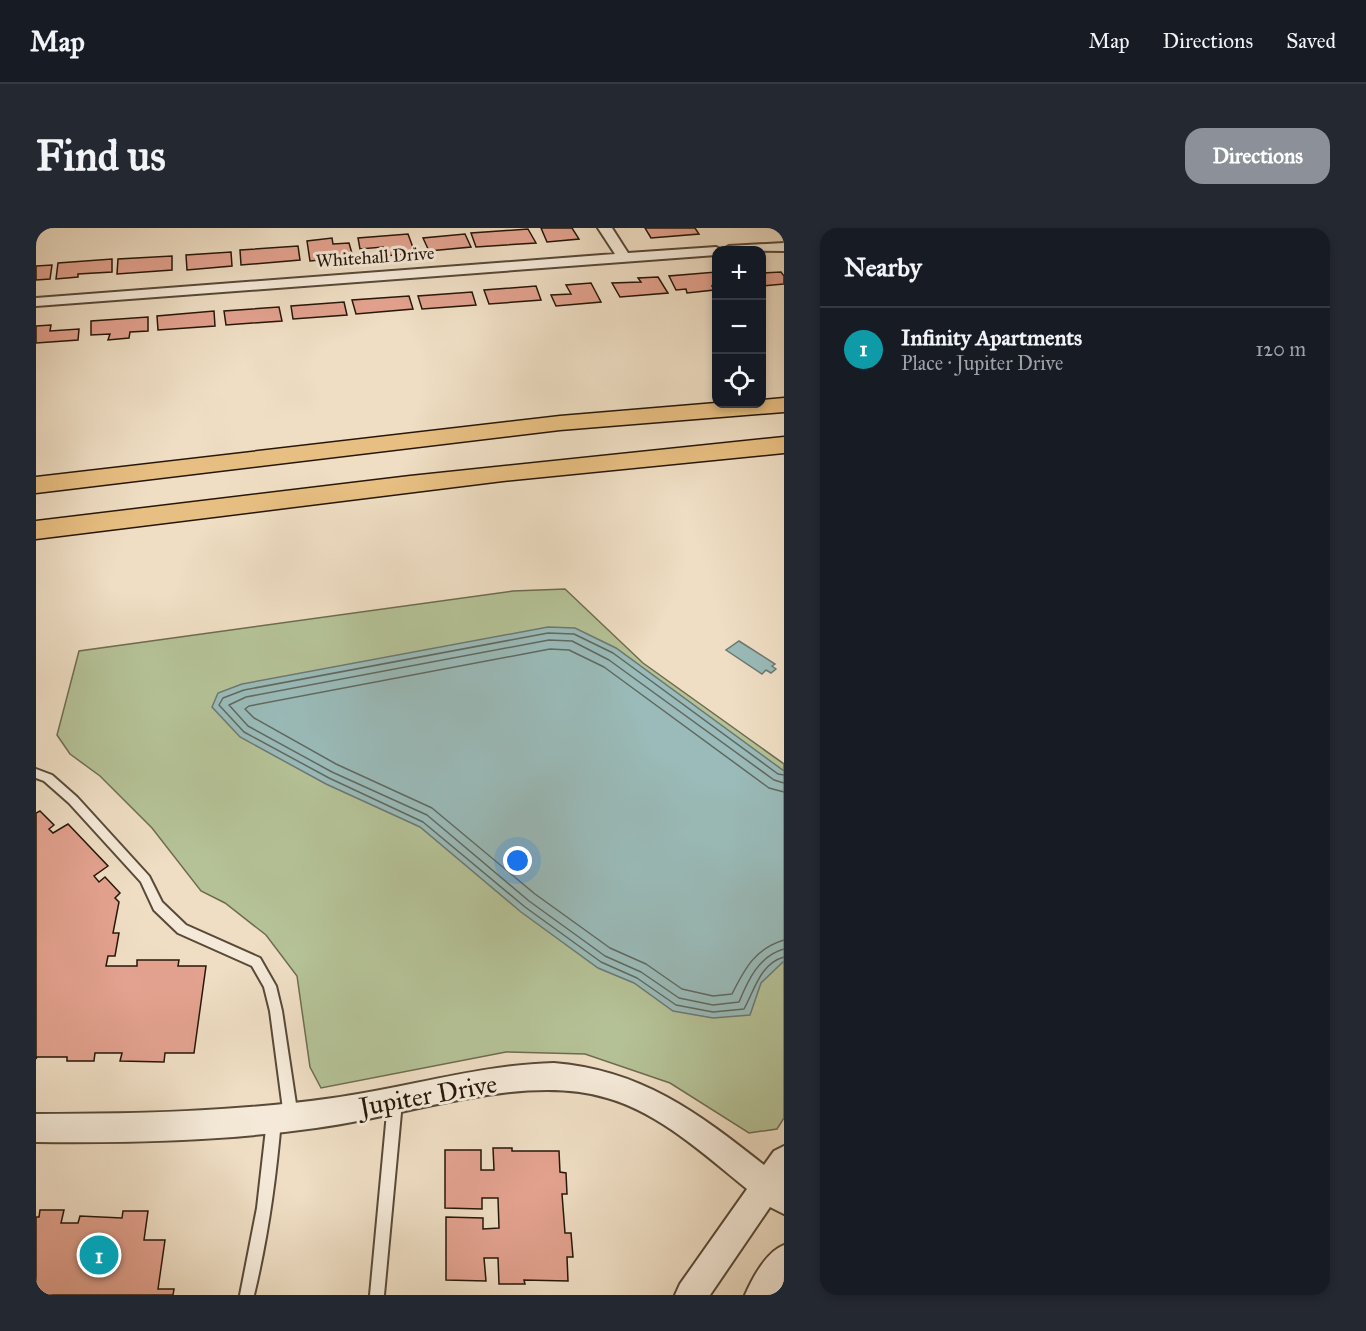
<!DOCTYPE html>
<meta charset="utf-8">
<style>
body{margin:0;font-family:"IM FELL Great Primer",serif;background:#242831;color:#f1f3f6}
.controls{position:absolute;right:18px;top:18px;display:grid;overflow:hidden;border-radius:12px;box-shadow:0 3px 9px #0003}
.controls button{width:54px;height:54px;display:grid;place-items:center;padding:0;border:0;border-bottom:2px solid #363941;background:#171b24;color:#f1f3f6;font:30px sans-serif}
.you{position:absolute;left:482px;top:633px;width:21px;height:21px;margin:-15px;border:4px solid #fff;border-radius:50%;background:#1a73e8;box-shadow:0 0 0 9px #1a73e833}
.badge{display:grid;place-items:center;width:39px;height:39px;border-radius:50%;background:#8c9099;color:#fff;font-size:20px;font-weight:700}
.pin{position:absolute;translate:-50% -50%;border:3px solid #fff;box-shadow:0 2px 6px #0006}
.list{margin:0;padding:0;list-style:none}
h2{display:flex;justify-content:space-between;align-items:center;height:78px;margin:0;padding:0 24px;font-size:26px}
h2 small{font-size:20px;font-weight:400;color:#9ea1a6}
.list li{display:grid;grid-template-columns:39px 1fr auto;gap:18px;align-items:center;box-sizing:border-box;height:84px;padding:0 24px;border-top:2px solid #363941}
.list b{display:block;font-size:22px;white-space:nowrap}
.list p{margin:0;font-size:20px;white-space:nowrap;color:#9ea1a6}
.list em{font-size:20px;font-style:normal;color:#9ea1a6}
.icon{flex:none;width:33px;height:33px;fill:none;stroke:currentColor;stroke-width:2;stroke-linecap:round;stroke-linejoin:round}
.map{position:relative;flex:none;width:748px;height:1067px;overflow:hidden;border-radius:18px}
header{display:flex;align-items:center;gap:36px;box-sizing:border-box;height:84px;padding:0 30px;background:#171b24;border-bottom:2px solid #363941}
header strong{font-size:28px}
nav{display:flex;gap:33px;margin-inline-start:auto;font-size:21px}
.intro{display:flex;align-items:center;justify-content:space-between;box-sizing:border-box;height:144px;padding:0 36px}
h1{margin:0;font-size:42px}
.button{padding:15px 27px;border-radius:18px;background:#8c9099;color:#fff;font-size:21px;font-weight:700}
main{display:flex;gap:36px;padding:0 36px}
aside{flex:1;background:#171b24;border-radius:18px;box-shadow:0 3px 9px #0003}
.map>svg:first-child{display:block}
.green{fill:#b5c297;stroke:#6e6c50;stroke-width:1.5}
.water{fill:#9abbb9;stroke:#6c7973;stroke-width:1.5}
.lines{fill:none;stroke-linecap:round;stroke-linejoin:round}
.shore{stroke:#606961;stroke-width:1.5}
.building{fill:#e3a28f;stroke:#261709;stroke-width:1.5}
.lane-casing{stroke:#584938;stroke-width:4}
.street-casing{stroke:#584938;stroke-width:4}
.highway-casing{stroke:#261709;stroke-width:3}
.lane{fill:#f5ead9;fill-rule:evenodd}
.street{fill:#f5ead9;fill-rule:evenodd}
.highway{fill:#e8bf82;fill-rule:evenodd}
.labels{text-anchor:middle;stroke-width:6;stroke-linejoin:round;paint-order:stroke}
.far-street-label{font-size:18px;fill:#261709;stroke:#f5ead9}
.near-street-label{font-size:26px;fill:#261709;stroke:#f5ead9}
</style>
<header>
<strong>Map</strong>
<nav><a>Map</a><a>Directions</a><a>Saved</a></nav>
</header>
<div class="intro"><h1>Find us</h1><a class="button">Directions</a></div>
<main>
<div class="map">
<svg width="748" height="1067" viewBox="0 0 748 1067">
<rect width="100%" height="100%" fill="#efdec4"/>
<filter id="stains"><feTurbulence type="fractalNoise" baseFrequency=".00333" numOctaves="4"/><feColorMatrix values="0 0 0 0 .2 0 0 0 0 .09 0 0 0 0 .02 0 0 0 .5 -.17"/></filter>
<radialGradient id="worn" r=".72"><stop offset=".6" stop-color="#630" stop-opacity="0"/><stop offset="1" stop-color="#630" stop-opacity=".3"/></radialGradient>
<path class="green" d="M529,361l78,74 141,101v354l-7,11 -28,4 -79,-50 -85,-29 -79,-2 -185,36 -11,-21 -13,-91 -31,-41 -41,-32 -24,-12 -49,-63 -52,-52 -30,-22 -13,-19 22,-84 434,-60z"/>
<path class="water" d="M512,399l27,1 41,20 168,123v190l-23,22 -11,32 -37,3 -40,-7 -39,-28 -36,-15 -77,-56 -101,-85 -94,-43 -86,-47 -28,-30 6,-14 24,-9z
M703,413l36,23 -3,2 4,3 -5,4 -5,-3 -4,4 -36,-24z"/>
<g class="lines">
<path class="shore" d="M748,547l-6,-1 -165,-121 -39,-19 -26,-1 -304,57 -21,8 -4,7 25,27 85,46 94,44 102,85 76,55 36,16 39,27 37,7 31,-3c11,-20 16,-45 40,-52
M748,555l-10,-3 -165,-120 -37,-19 -23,-1 -303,57 -17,8 19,21 84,46 95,43 102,86 76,55 36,16 38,26 34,7 26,-3c9,-22 20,-46 45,-53
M748,564l-15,-4 -165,-121 -35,-17 -19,-1 -301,57 -4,3 9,9 82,46 96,44 103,86 75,54 36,16 36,25 31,7 19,-2c13,-26 23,-45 52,-54"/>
</g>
<path class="building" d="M505,0h31l7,11 -32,3z
M609,0h50l4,6 -48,4z
M492,1l8,14 -60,4 -5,-14z
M372,6l7,19 -30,3 -2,-9 -23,2 -2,-11z
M429,6l6,13 -42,4 -6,-13z
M296,10l1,6 16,-1 4,14 -43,4 -3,-20z
M262,18l2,14 -59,5 -1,-15z
M195,24l1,14 -45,4 -1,-15z
M136,28v14l-55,4 1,-15z
M76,31v13l-34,2v3l-22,2 2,-16z
M16,37l-2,14 -14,1v-14z
M680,44v14h-4l2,4 -27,3 -1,-4 -10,1 -7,-14z
M745,44l3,4v8l-22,2v-13z
M622,49l10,16 -48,4 -8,-14 29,-1 -3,-4z
M555,55l10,19 -45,4 -5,-11 20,-1 -5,-9z
M500,58l5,14 -52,4 -5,-14z
M436,64l4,13 -54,4 -4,-13z
M373,68l4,13 -57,5 -4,-14z
M308,74l3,13 -54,4 -2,-13z
M243,79l3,14 -56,4 -2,-14z
M178,83l1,15 -57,4 -1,-14z
M112,89v14l-18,1 -1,6 -21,2 2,-6 -19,1v-14z
M15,97l-1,6 29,-2 -1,11 -42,3v-17z
M4,583l14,14 -5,4 4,4 15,-9 40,42 -14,10 5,6 6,-5 15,16 -5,5 4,4 -6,31h6l-4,23h-7l-2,10h31v-6h42l-1,6h28l-12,87h-29l-1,9 -44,-1 2,-8h-27l-1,8h-27v-4h-30l-1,2v-246z
M457,920h19v3h47l1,21 6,1 1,21h-5l3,39h6l2,24h-6l1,24 -44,-1 1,4h-26l-1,-26h-14l2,23 -40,-1v-63l37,1v11l16,-1 -1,-30h-16v11l-37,-1v-58h36v20h13z
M4,982h24l-3,13h17l2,-7 42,2 1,-7h25l-4,29h21l-7,49h16l-1,6h-137v-78h3z"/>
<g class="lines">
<g class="lane-casing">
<path id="lane" d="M0,541l16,6 25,22 72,79 13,26 24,23 74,33 16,28 6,25 16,106 -2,5 -5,2 -5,-2 -2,-5 -14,-106 -6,-24 -12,-21 -74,-33 -24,-23 -13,-28 -72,-79 -25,-22 -8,-3z
M359,868l5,1 2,5 -18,193h-14l18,-193 2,-5z
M238,885l5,2 2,5c-5,59 -13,117 -27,175h-14l17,-87 10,-88 2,-5z"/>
</g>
<g class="street-casing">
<path id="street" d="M562,0h14l16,25 88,-6 6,3 7,-4 55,-3v8l-68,-1v5l-680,51v-8l579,-44z
M518,835c87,7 143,49 210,102l10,-14 10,-5v68l-14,-7 -60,88h-35l5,-11 67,-95c-42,-34 -87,-76 -140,-91 -85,-26 -203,19 -291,30 -93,13 -186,15 -280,14v-28c100,0 197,-2 297,-16 74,-10 145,-33 221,-35z
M748,1017v43l-5,7h-34c8,-18 21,-43 39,-50z"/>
</g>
<g class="highway-casing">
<path id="highway" d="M748,170v14l-224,18 -524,63v-16l524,-61 156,-13 46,1v-4z
M748,209v16l-281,28 -467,58v-18l374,-45z"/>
</g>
<use href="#lane" class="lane"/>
<use href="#street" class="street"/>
<use href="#highway" class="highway"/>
</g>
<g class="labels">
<g class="far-street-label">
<text transform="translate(339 29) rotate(-4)" y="6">Whitehall Drive</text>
</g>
<g class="near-street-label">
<text transform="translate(392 867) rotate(-10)" y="9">Jupiter Drive</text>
</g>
</g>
<rect width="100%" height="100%" filter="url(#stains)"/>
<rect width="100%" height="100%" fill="url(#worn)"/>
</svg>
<div class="controls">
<button>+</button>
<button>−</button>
<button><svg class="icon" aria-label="locate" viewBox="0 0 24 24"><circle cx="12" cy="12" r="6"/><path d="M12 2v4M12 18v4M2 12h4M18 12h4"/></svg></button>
</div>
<div class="you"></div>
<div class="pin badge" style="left:63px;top:1027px;background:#0f9aa8">1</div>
</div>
<aside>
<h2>Nearby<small></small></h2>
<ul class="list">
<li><span class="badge" style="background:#0f9aa8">1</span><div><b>Infinity Apartments</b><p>Place · Jupiter Drive</p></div><em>120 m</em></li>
</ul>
</aside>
</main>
